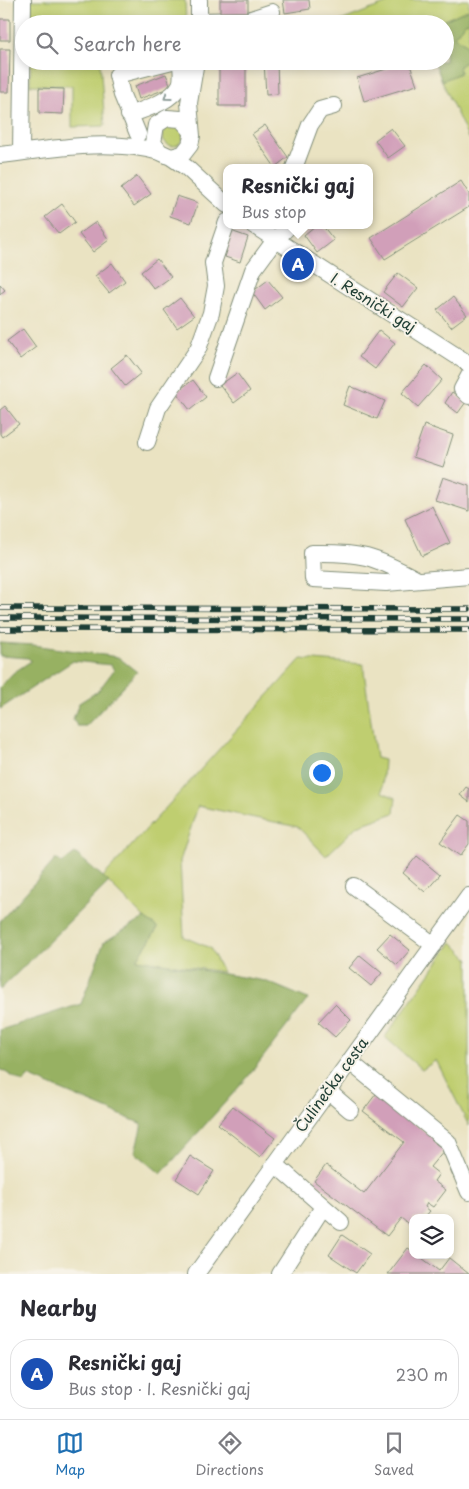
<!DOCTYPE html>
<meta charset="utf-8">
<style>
body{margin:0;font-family:"Playpen Sans",sans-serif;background:#f7f7f7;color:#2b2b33}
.controls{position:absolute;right:15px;bottom:15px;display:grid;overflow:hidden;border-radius:10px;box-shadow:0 2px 8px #0003}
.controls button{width:45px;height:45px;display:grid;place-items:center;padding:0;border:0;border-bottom:1px solid #e1e1e2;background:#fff;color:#2b2b33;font:25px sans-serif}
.you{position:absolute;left:321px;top:772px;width:18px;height:18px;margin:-12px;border:4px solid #fff;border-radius:50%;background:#1a73e8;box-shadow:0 0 0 8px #1a73e833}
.badge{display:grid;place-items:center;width:32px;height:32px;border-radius:50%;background:#1f6fb2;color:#fff;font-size:16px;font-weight:700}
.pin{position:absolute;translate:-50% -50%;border:2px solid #fff;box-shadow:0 1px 5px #0006}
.popup{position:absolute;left:223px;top:164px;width:150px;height:65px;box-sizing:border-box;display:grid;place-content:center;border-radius:10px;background:#fff;filter:drop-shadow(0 1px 4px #0005);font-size:16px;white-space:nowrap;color:#7c7c81}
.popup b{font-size:19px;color:#2b2b33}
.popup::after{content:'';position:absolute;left:50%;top:100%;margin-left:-10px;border:10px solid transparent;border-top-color:#fff}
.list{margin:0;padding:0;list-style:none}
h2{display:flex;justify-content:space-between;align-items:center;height:65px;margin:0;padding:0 20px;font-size:21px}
h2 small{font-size:16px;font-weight:400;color:#7c7c81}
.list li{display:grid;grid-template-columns:32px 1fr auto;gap:15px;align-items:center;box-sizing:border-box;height:70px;margin:0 10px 10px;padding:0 10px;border:1px solid #e1e1e2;border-radius:20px}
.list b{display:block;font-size:19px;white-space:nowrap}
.list p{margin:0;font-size:16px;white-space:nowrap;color:#7c7c81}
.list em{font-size:16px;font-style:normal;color:#7c7c81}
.icon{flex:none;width:28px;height:28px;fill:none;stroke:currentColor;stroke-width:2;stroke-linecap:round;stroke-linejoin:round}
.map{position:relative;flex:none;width:469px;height:1274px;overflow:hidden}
.search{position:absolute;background:#fff;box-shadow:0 2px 8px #0003;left:15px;right:15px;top:15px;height:55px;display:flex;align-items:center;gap:12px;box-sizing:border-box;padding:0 18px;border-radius:28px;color:#7c7c81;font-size:19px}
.sheet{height:145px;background:#fff}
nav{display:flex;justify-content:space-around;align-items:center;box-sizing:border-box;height:70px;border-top:1px solid #e1e1e2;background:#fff;font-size:14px;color:#7c7c81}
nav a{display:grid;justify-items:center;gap:2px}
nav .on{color:#1f6fb2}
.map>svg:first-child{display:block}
.green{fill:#bfce70;stroke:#6f8652}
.forest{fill:#97b162;stroke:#5b774b}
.building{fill:#d19fb9}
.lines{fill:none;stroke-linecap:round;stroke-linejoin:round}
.minor-casing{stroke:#84907b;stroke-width:18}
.minor{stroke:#fff;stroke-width:16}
.rail-casing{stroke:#1f3d34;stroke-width:5.5}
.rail{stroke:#f7f3e8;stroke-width:4;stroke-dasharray:11;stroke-linecap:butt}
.oneway{stroke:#8f9e9a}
.labels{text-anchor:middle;stroke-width:4;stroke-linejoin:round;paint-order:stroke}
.street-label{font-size:15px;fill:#1f3d34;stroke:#f7f3e8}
</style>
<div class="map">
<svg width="469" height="1274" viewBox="0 0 469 1274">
<rect width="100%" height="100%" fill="#f7f3e8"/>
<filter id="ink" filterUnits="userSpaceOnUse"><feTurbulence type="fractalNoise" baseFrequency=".02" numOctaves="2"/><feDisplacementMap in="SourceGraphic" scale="10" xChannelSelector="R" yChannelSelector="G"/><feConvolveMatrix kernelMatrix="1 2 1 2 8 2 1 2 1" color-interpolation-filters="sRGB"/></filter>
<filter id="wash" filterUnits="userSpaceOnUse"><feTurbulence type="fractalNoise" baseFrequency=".0096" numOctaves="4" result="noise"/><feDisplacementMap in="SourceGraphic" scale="20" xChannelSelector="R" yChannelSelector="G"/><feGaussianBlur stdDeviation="1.12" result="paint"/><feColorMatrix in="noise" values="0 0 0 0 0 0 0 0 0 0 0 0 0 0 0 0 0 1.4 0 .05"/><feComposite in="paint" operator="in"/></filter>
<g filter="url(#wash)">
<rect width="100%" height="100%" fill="#eae3c2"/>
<path class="green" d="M31,0h154l1,24h-155z
M395,0h74v9l-33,15h-103z
M469,22v35l-3,-13 -12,-8 11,-13z
M469,60v80l-27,-59 18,-8 -1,-7z
M31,61h69l5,65 -33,1v-41l-42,-1z
M163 136a10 10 0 1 1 20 0a10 10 0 1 1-20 0Z
M301,659l62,5 13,94 8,2 -2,32 14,6 -2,15 -37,13 -31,30 -28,-29 -100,-21 -18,55 4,76 26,11 13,24 -86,-13 21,-31 -14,-10 -41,-41z
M452,942l17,17v167l-33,-66 -14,10 -37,-33z"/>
<path class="forest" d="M469,9v13l-4,1 -11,13 12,8 3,16 -10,6 1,7 -18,8 -8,-20h11v-37h-9z
M0,643l33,2 85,12 19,15 -51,54h-9l-4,-7 6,-16 19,-12 16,-21 -3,-5 -38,-4 -73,48v-22l13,-14 18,-12 -3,-3 -28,-2z
M75,853l34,29 -109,108v-69l56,-62 6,4z
M144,918l14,10 -21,31 128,22 43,18 -61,79 -86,96 -26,-22 7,-28 -114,-48 -4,7 -24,-14v-39l81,-26 23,-62z"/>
<g id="blocks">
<path class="building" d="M220,0h28v15h-28z
M283,0h26l1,9 -25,4z
M0,19h10v21h-10z
M0,49h10l-1,43h-9z
M264,61h13l1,33 -12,1z
M409,62l8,23 -53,16 -7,-23z
M219,63h27v43h-27z
M166,74l5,13 -32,12 -4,-13z
M39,88l25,1 -1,25 -24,-1z
M265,125l23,32 -13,10 -23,-33z
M391,128l14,18 -17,12 -13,-18z
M137,176l14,18 -17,12 -13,-17z
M461,181l8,13v13l-84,52 -14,-21z
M177,196l21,7 -7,20 -21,-7z
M62,204l13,18 -16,12 -14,-17z
M96,222l13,18 -16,12 -14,-18z
M316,225h6l12,15 -17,13 -13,-18z
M228,230l20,7 -8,25 -15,-5 2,-6 -5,-2z
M157,259l14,18 -17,12 -13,-17z
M112,263l13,18 -16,12 -14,-17z
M398,273l20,15 -15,19 -20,-15z
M268,280l14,17 -17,13 -13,-18z
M0,284l5,6 -5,4z
M453,297l14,18 -16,12 -14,-17z
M180,298l14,18 -17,12 -13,-18z
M23,329l13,18 -16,12 -13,-18z
M379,330l16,13 -20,26 -16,-12z
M127,355l14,18 -16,13 -14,-18z
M426,365l16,15 -24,27 -16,-14z
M237,373l13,18 -16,12 -14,-18z
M193,380l13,17 -16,13 -14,-18z
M350,386l35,15 -8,18 -34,-14z
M452,392l14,10 -8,11 -13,-10z
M5,406l14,18 -17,13 -2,-3v-24z
M424,425l29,10 -10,32 -30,-10z
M443,477l26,9v25l-34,-11z
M432,506l18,37 -28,13 -17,-37z
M466,787l3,2v13l-9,-7z
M460,815l9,6v23l-9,12 -20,-14z
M417,856l23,19 -15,17 -22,-19z
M390,934l20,16 -13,15 -20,-17z
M360,955l22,18 -11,13 -22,-18z
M335,1004l16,16 -16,17 -17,-15z
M376,1094l60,46 -1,3 9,7 -14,17 9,7 -5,7 12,9 -13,17 -6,-4 -2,4 5,4 -6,7h-11v10l-12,-10 -14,18 -73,-55 12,-16 38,29 40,-52 -41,-31z
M233,1106l42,32 -15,19 -42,-33z
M190,1156l24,15 -15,23 -23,-15z
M342,1235l28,19 -14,19 -27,-18z
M408,1248l5,3v4h5l21,16 10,-13 20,16h-81z"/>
</g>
</g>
<g filter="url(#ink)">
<use href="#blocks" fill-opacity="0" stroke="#84907b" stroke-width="1"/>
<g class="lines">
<g class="minor-casing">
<path id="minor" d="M199,0v24
M199,21l49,-1 24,-8
M129,115c16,-6 42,-13 51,-30 3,-6 1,-17 1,-24
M191,130l-10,-11 -14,-1 -11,7 -3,18 7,9 11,5 12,-3 7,-9 2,-9 -3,-33 7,-42
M138,134l-16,-39 -5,-20 55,-14
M21,152l2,-152
M0,155c51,-6 110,-17 160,-3
M171,157l16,11 40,37
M294,168l16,-43 10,-15 14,-4
M253,225l216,139
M469,376l-7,13 7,7
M216,378l37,-108 22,-30 15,-15
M147,442l11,-34 40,-59 13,-36 5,-27 -3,-23 14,-41
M416,579c-42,-23 -56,-27 -104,-26l1,26 73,4 83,-7
M354,886l80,59
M350,1062l98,80 21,50
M328,1091l22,19
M275,1164l66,58
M196,1274l273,-378
M280,1274l43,-67"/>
</g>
<use href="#minor" class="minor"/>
<g class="rail-casing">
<path id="rail" d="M0,608l469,1
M0,618l469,1
M0,629l469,1"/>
</g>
<use href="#rail" class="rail"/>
</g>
<defs><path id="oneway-chevron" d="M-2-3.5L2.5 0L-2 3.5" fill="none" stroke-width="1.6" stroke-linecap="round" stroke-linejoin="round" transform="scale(1.25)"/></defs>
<use class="oneway" href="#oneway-chevron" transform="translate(167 97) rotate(144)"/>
</g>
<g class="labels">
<g class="street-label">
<text transform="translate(373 303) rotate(32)" y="5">I. Resnički gaj</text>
<text transform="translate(332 1085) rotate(-54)" y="5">Čulinečka cesta</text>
</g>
</g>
</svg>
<div class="controls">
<button><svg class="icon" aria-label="layers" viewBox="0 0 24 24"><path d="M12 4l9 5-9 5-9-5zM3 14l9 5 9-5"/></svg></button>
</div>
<div class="you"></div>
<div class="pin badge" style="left:298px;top:264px;background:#1a4fb4">A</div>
<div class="popup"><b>Resnički gaj</b>Bus stop</div>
<div class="search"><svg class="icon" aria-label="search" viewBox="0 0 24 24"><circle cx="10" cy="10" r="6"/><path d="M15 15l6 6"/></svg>Search here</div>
</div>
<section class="sheet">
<h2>Nearby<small></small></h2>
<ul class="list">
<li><span class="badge" style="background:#1a4fb4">A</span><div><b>Resnički gaj</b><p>Bus stop · I. Resnički gaj</p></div><em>230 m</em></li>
</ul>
</section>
<nav>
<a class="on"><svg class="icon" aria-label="map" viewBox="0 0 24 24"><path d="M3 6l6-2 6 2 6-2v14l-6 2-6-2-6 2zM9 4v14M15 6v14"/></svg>Map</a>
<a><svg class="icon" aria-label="directions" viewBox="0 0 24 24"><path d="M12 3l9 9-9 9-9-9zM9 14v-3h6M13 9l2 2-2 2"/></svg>Directions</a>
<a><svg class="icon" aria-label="saved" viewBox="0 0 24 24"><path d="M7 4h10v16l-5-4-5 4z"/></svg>Saved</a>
</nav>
